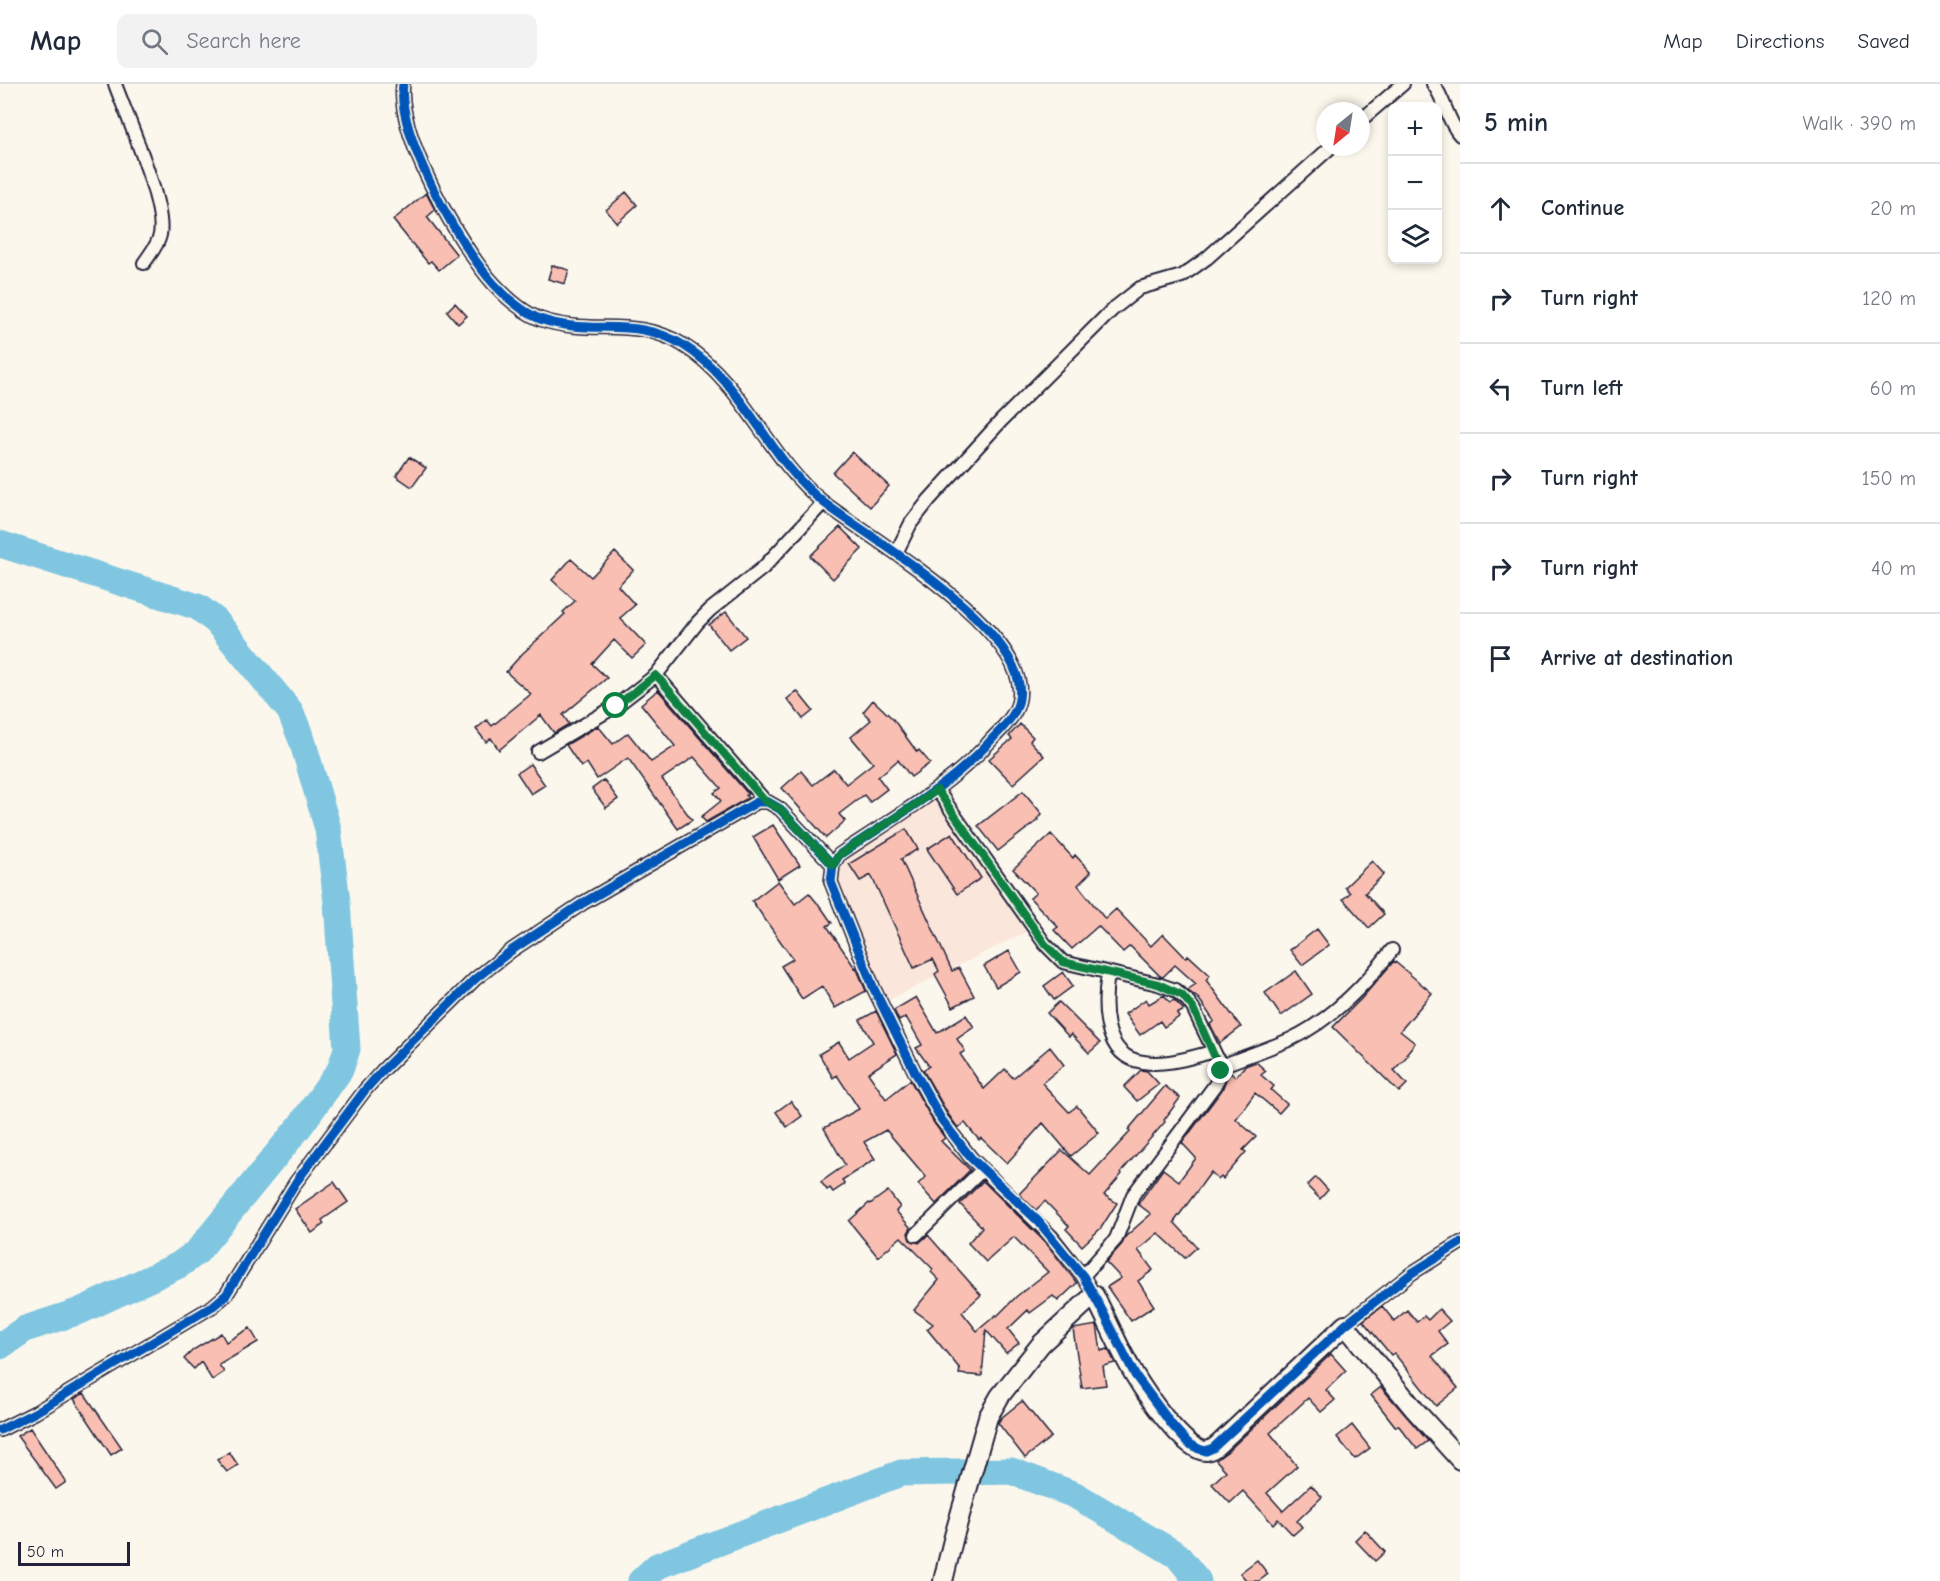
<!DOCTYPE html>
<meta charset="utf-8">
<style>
body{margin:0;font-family:"Comic Neue",sans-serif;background:#f2f2f3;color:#1f2937}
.controls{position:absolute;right:18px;top:18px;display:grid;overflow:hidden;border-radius:12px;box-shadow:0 3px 9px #0003}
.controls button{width:54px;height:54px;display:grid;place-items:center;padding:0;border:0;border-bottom:2px solid #e0e1e3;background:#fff;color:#1f2937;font:30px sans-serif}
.compass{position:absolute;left:1316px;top:18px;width:54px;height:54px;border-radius:50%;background:#fff;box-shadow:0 3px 9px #0003;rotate:210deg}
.scale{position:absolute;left:18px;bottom:15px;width:112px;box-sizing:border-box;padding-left:6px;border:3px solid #22223b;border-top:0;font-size:16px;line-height:21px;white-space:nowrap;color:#22223b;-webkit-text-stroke:4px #fbf7ec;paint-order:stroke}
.stop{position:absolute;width:18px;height:18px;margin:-14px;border:4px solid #0b8043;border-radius:50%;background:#fff}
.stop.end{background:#0b8043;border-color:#fff;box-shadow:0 2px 6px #0008}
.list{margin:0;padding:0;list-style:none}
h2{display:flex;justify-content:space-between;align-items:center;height:78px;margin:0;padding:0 24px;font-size:26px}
h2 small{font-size:20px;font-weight:400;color:#747a83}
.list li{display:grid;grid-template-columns:39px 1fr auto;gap:18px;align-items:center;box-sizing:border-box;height:90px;padding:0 24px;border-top:2px solid #e0e1e3}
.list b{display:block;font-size:22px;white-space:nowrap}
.list em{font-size:20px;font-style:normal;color:#747a83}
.icon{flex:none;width:33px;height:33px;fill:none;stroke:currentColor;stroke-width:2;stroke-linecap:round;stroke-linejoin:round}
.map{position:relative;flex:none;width:1460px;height:1497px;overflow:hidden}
header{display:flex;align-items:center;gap:36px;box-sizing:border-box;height:84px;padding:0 30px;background:#fff;border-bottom:2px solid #e0e1e3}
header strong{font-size:28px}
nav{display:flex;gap:33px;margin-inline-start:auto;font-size:21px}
.search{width:420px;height:54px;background:#f2f2f3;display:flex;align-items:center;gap:15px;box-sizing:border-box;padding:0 21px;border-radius:12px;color:#747a83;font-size:22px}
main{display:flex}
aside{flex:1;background:#fff}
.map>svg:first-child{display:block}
.built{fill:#fbe6db}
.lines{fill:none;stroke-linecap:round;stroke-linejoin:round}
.river{stroke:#80c6e1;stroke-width:27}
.building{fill:#fabfb3;stroke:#22223b;stroke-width:1.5}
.street-casing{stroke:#22223b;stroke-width:16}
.secondary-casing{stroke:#22223b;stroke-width:22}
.street{stroke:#fbf7ec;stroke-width:12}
.secondary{stroke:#fbf7ec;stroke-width:18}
.cycleway-casing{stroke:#fbf7ec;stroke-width:13}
.cycleway{stroke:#0057b8;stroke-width:9}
.route{stroke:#0b8043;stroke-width:8}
</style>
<header>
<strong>Map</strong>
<div class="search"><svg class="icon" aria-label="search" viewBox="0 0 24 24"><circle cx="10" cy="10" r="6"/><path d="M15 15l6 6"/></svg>Search here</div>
<nav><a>Map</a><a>Directions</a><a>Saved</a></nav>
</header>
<main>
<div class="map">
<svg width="1460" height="1497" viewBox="0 0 1460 1497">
<rect width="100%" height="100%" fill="#fbf7ec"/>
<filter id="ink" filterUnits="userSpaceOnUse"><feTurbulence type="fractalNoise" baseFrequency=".0167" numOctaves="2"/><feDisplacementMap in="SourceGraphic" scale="12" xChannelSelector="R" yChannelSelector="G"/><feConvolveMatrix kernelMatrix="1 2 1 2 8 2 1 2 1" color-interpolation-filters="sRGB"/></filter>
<g filter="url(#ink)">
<path class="built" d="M933,713l95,134 -141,70 -49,-108 -1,-27z"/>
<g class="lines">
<path class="river" d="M0,460l198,63 18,14 74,90 12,29 26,89 9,73 10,147 -7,21 -40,56 -103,126 -18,13 -99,46 -55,18 -25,17
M641,1497l16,-15 244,-93 110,-2 64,24 102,60 21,26"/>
</g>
<path class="building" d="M626,108l11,13 -20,18 -11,-13z
M426,109l9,17 -8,7 30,38 -18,15 -8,-9 -3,2 -35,-43z
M552,181l17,5 -4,14 -17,-5z
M455,219l12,13 -9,8 -11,-13z
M852,368l37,34 -19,21 -37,-34z
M409,373l17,11 -14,19 -16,-11z
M840,443l22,22 -29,30 -23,-23z
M615,468l18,18 -15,16 17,19 -15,13 26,27 -14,13 -18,-18 -22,24 15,14 -44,37 6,9 -15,9 -13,-18 -42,35 -8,-12 -5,4 -10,-13 11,-9 5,6 39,-32 -25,-22 16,-18 43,-40 -2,-2 12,-11 -23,-21 19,-21 20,18z
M726,528l20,25 -17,13 -20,-25z
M658,606l90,104 -2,1 2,3 -42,24 -5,-5 20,-16 -7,-8 7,-5 -27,-31 -32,22 30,41 -14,9 -50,-71 -31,21 -10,-16 -6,4 -15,-22 32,-19 15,18 15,-11 23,29 24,-16 -34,-42z
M797,607l16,20 -10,8 -16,-20z
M873,616l20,19 24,33 2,-2 11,13 -19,14 -13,-17 -20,17 9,12 -17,13 -6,-7 -25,19 6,7 -19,17 -44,-50 19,-17 12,14 21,-16 12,15 27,-21 -22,-26 20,-17 -8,-8z
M1020,640l13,13 -3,4 14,15 -31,28 -24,-25 23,-20 -3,-3z
M530,680l15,21 -14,9 -14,-21z
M604,696l14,19 -12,9 -14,-19z
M1023,707l19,23 -5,5 1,1 -40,31 -20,-25z
M773,741l27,40 -22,14 -25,-42z
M906,745l12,20 -17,10 51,112 7,-3 15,28 -21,11 -18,-33 4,-3 -6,-12 -19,9 -43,-93 -11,6 -11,-17z
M952,749l29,45 -24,16 -30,-45z
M1051,750l22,24 2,-3 16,17 -13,13 27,34 11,-10 35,37 12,-12 23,24 2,-3 22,20 -4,5 35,47 -21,16 -10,-19 4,-3 -15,-22 -12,-9 9,-6 -21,-19 -12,12 -3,-1 -30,-30 -7,6 -25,-26 -26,23 -18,-19 4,-3 -28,-29 6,-5 -23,-24z
M1372,777l12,13 -19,19 19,21 -15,14 -26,-29 7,-6 -5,-6z
M778,797l17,23 14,-11 14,17 9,13 -5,3 28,42 1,-1 10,24 -31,17 -13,-22 -20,13 -21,-33 12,-7 -41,-58z
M1317,845l12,16 -27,20 -12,-15z
M1009,867l12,21 -25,15 -12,-21z
M1394,877l38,32 -32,38 15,12 -9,11 2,1 -14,15 13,14 -8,8 -66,-65 29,-29z
M1296,887l16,23 -31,22 -16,-23z
M1063,888l10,14 -19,14 -10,-14z
M1164,911l6,7 4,-2 10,10 -7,4 2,3 -15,10 -4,-6 -20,14 -15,-21 21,-15 3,5z
M916,913l21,36 29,-18 8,12 -17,12 8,12 -5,3 24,35 21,-20 8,9 37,-31 14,18 -22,18 27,29 8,-6 22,27 -28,23 -28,-33 -36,40 -26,-25 -2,2 -14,-17 -7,5 -10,-14 -25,-44 6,-4 -13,-18 6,-3 -16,-28 -7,4 -5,-11z
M1059,918l41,41 -11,10 -18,-19 -2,3 -22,-24z
M876,927l21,43 -29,19 18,26 24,-19 24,43 11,15 -4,3 29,29 -34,34 -18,-20 8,-7 -40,-47 -22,12 11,17 -33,21 3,4 -12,8 -3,-4 -3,2 -6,-8 24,-17 -21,-37 35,-19 -22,-34 -4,3 -14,-24 20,-12 10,16 24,-16 -13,-22z
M1256,978l10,9 -5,4 13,11 -3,4 16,14 -8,9 -24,-20 -19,26 20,18 -13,13 3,2 -23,27 -2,-2 -3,3 -7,-8 -37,50 23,25 -12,11 -27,-25 -20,17 15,20 -15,11 16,25 -23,15 -24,-34 14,-9 -15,-16 16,-18 4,-8 25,-22 -13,-10 25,-35 16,12 17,-23 -14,-15 40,-53 5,-13 4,-4 4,4 10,-11z
M1141,986l6,1 12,13 -22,17 -13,-14z
M1165,1002l15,12 -16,22 1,2 -44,50 1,2 -18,21 13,8 -16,25 -19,18 -16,-17 3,-3 -24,-25 -9,9 -17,-16 43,-44 28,25 40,-43 -2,-2z
M791,1017l11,15 -15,11 -11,-15z
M1316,1093l12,13 -8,9 -13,-13z
M983,1097l63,62 31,40 -19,18 -5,-5 -23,17 -2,-3 -20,19 11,14 -13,10 -20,-23 -4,46 -23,-2 1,-5 -33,-40 6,-5 -19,-14 25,-30 -8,-8 2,-3 -32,-32 -23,20 -29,-36 20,-18 1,1 18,-13 12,16 -4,4 15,17 -3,5 2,7 9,3 9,-8 53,60 -19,17 15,19 19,-16 1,1 20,-20 31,-24 -34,-35 -28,25 -18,-19 14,-16 -22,-23z
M334,1098l14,20 -26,18 2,4 -12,9 -17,-24z
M1382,1222l12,15 13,-11 10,12 7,-6 4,4 11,-11 11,12 -12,10 10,13 -16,12 26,32 -22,18 -42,-53 -3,2 -28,-34z
M1097,1241l4,26 7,-2 7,14 -12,3 3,19 -24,3 -9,-59z
M250,1244l8,14 -39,23 5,7 -12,8 -11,-18 -7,7 -10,-10 9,-9 28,-17 5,9z
M1331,1270l15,17 -20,19 9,10 -14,12 -13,-14 -38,35 27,33 -30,27 16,18 28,-26 11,12 -25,24 5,6 -9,8 -15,-16 -5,5 -30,-33 -13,12 -18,-19 14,-13 -10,-11 11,-8z
M1381,1303l47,54 -11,8 -19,-24 -2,2 -25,-32z
M84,1309l38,55 -11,7 -37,-56z
M1022,1317l29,36 -26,21 -27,-35 3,-5z
M1352,1341l18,23 -15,11 -18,-22z
M30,1344l36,54 -10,7 -39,-53z
M229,1368l9,13 -11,7 -10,-12z
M1365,1446l20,22 -10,9 -20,-21z
M1257,1476l11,14 -9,7h-12l-7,-8z"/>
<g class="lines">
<g class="street-casing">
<path id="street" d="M115,0c12,33 51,120 45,151 -2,10 -10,19 -16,28
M403,0c-7,50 57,163 91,200 13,14 28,28 46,35 51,18 95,-4 143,26 62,38 84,113 140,157 44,35 228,139 192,209 -5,10 -14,19 -22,27 -43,49 -101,81 -154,117l-6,10 -2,17 43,107 41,83 26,47 30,39 81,79 31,39 11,19
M1433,0c12,15 14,37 27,51
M1361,36l42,-36
M896,469l15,-30 18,-23 72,-79 111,-111 28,-22 42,-12 25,-18 124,-111
M538,668l78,-46 40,-31
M937,706l108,154 18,18 95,22 17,6 12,10 6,8 28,58 -2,11 -4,8 -82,110 -17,44 -33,37
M765,717l-109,-126 42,-53 12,-12 53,-42 60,-65
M1108,890c-5,30 -6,83 35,88 23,4 48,-5 69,-10
M1221,982c23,-9 47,-17 70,-27 40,-19 74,-54 101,-89
M916,1151l67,-66
M1345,1241l67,-52 48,-30
M0,1346l36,-18 177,-106 13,-11 70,-113 69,-92 17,-19 93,-92 37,-29 71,-47 174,-101h11l12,7 53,56"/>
</g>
<g class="secondary-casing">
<path id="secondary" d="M943,1497l11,-45 34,-119 12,-21 41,-52 53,-49c14,26 25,54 40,79 10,17 51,78 72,77 7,-1 12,-6 16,-10l123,-116 69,84 46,51"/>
</g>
<use href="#street" class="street"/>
<use href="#secondary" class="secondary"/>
<g class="cycleway-casing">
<path id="cycleway" d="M403,0c-7,50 57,163 91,200 13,14 28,28 46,35 51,18 95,-4 143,26 62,38 84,113 140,157 44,35 228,139 192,209 -5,10 -14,19 -22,27 -43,49 -101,81 -154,117l-6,10 -2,17 43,107 41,83 26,47 30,39 67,63 45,55 20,36 32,63 37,50 16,18 11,6 7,2 7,-3 132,-123 67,-52 48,-30
M0,1346l36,-18 177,-106 13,-11 70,-113 69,-92 17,-19 93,-92 37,-29 71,-47 174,-101h11l12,7 53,56"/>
</g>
<use href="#cycleway" class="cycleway"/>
</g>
</g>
<g class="lines" filter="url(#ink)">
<path class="route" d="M616,622l40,-31 109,126 15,8 53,56 6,-10 98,-65 108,154 18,18 95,22 24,11 11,13 28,63"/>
</g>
</svg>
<div class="controls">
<button>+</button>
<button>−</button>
<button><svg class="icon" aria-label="layers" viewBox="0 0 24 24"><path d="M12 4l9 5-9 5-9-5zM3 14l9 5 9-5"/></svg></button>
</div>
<svg class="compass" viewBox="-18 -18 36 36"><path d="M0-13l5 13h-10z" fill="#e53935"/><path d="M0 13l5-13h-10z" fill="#747a83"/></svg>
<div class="scale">50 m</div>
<div class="stop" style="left:616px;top:622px"></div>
<div class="stop end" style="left:1221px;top:987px"></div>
</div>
<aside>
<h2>5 min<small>Walk · 390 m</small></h2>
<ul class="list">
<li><svg class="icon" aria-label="ahead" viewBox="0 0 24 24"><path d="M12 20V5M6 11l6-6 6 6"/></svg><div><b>Continue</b></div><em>20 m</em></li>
<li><svg class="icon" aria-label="right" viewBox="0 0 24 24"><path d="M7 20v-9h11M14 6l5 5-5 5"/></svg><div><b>Turn right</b></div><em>120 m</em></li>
<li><svg class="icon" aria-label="left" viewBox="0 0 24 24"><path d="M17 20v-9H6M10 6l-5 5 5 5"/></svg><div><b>Turn left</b></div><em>60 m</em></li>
<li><svg class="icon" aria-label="right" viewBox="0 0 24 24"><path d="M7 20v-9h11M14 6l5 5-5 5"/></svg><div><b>Turn right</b></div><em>150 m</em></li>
<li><svg class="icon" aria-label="right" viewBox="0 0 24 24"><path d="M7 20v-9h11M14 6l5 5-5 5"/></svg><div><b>Turn right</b></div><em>40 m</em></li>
<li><svg class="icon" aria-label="arrive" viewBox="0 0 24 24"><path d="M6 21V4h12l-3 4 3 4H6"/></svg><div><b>Arrive at destination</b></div></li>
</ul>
</aside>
</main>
